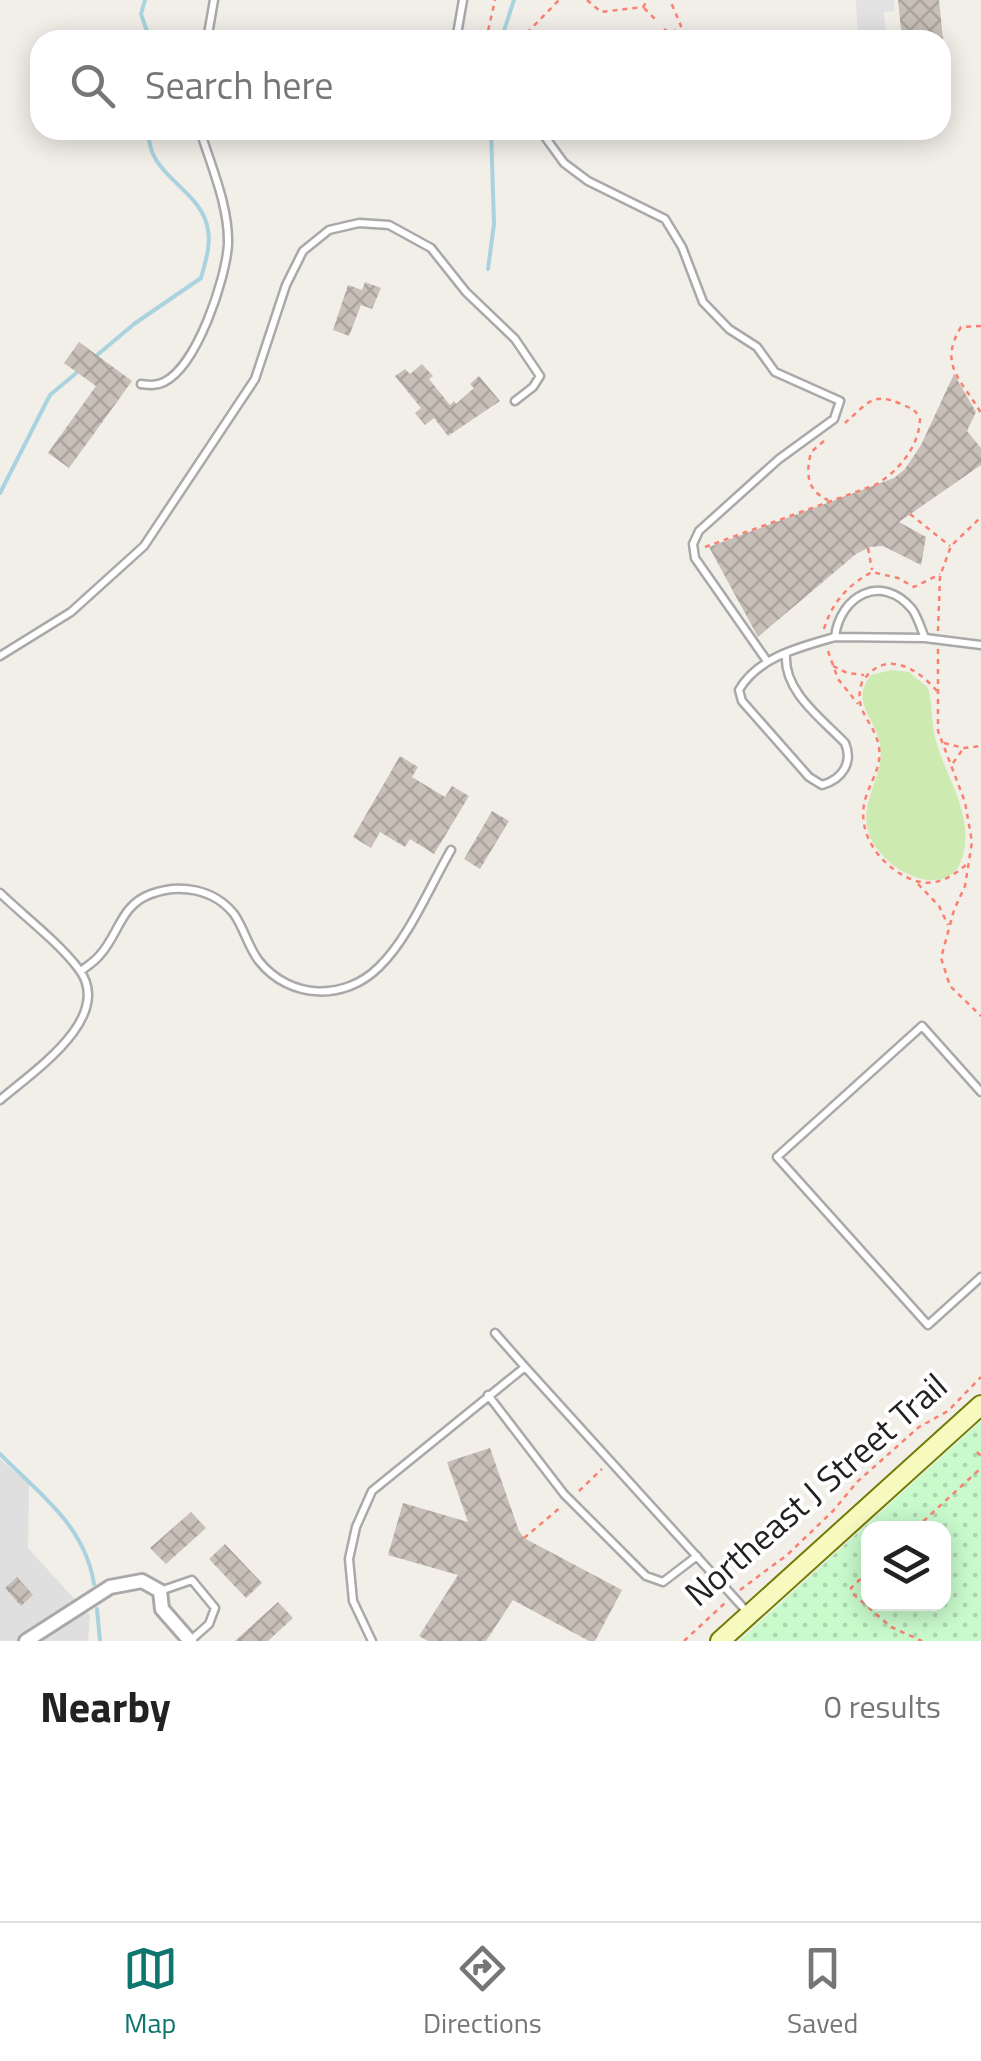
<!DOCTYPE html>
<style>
body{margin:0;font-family:"Titillium Web",sans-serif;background:#f6f6f6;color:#222}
.controls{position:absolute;right:30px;bottom:30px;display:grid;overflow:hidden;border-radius:20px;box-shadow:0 5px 25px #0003}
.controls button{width:90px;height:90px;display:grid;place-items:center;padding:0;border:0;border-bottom:2px solid #e0e0e0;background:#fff;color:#222;font:50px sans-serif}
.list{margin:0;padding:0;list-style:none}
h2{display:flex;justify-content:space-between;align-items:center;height:130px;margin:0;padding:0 40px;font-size:42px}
h2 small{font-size:32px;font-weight:400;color:#767676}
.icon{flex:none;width:55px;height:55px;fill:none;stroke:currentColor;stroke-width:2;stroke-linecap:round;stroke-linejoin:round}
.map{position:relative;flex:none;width:981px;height:1641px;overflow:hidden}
.search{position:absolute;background:#fff;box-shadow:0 5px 25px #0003;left:30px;right:30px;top:30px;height:110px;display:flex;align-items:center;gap:25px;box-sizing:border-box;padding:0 35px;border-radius:30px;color:#767676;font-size:38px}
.sheet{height:280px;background:#fff}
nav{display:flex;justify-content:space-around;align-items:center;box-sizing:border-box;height:140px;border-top:2px solid #e0e0e0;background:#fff;font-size:28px;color:#767676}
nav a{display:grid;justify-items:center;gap:5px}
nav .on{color:#0f766e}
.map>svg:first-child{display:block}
.residential{fill:#e0dfdf}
.grass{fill:#cdebb0}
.park{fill:url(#park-dots);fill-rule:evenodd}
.parking{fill:#e2e2e2}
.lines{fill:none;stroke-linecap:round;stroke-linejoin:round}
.stream{stroke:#aad3df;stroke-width:4}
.building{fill:url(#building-cross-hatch)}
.lane-casing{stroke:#a9a9a9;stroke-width:11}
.street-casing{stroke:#a9a9a9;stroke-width:18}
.secondary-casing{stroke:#707d05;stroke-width:22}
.path{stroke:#fa8072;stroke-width:2.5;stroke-dasharray:5 5;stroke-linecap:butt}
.lane{stroke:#fff;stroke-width:6}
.street{stroke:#fff;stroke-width:12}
.secondary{stroke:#f7fabf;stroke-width:18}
.labels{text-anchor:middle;stroke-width:8;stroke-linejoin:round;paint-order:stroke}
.street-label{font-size:35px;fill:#222;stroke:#fff}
</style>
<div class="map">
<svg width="981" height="1641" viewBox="0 0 981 1641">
<defs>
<pattern id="park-dots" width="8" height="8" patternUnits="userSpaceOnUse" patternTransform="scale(2.5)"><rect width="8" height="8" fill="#c8facc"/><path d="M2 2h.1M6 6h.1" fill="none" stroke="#acd6af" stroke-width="1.8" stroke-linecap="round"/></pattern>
<pattern id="building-cross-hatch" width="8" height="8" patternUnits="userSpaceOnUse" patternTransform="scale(2.5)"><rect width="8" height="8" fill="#c7bfb8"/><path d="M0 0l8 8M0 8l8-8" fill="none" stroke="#aba49e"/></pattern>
</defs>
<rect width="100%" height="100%" fill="#f2efe9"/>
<path class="residential" d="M0,1459l29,25 -1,64 62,68 -2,25h-88z"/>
<path class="grass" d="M891,670l18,2 19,16c5,17 3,36 8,53 10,36 36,71 28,110 -10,58 -90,19 -97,-25 -5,-29 18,-52 13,-81 -4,-28 -31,-43 -9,-70z"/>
<path class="park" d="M981,1421v220h-242zM868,1528h76v76h-76z"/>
<path class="parking" d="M856,0h38l1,11 -11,1 2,21 -28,2z"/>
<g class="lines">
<path class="stream" d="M145,0l-4,14 9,26
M501,40l13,-40
M488,269l6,-45 -3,-94
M96,356l38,-32 67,-46c4,-15 10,-32 7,-48 -6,-42 -63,-54 -59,-100
M0,493l50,-98 31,-26
M0,1454c39,40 85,71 94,130
M97,1609l3,32"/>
</g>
<path class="building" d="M898,0h41l4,40h-41z
M365,282l16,6 -9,21 -11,-4 -12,31 -16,-6 15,-45 14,5z
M79,342l53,39 -63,87 -21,-15 48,-67 -32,-23z
M422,364l11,12 -4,3 21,26 4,-4 2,3 18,-16 -4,-4 9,-8 21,25 -52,35 -14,-18 -9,7 -10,-12 6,-5 -26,-32 10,-7 5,5z
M954,374l22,38 -9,19 14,17v17l-82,57 27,15 -5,28 -38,-19 -13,1 -14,7 -98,83 -49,-90 185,-69 11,-9 16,-24z
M400,756l18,11 -6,10 33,20 7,-11 17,10 -35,58 -24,-15 -5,8 -25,-15 -9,16 -18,-11z
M492,811l17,10 -29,48 -16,-10z
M490,1448l29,83 5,7 98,52 -27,51h-6l-76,-41 -27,41h-58l-9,-5 39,-61 -70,-20 15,-52 65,19 -21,-60z
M191,1512l15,16 -40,36 -16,-16z
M225,1544l37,39 -16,15 -37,-39z
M17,1577l16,18 -12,11 -16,-18z
M278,1602l15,16 -25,23h-33z"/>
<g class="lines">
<g class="lane-casing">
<path id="lane" d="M207,40l7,-40
M456,40l7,-40
M540,130l24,33 24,18 77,38 17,28 21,55 26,27 28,18 18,25 65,29 -6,18 -55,40 -80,72 -6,13 2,14 72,103
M141,384c9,1 15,2 23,-2 33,-16 62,-103 64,-138 1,-38 -17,-78 -28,-114
M925,638c-4,-9 -7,-21 -13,-29 -30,-36 -72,-14 -77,28l90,1 56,7
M786,654c-3,37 35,64 59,89 8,19 -2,36 -23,42l-13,-8 -67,-76 -3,-11c19,-33 61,-43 96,-53
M0,656l71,-44 73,-66 111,-167 31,-94 17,-34 26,-21 30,-7 30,2 42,23 35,44 49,47 25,37 -7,11 -18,14
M0,893c25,24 57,48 78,75 39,49 -47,105 -78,132
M81,971c6,-5 13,-9 18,-15 20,-21 21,-51 52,-62 29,-11 63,-5 83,20 10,14 14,33 25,47 31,39 86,40 120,6 30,-29 51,-81 72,-117
M981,1092l-59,-66 -145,131 151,168 53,-48
M495,1333l30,34
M488,1395l76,99 82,82 17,6 34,-26
M160,1591l32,-11 23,28 -6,16 -18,16
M372,1641l-19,-40 -4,-42 7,-32 16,-36 153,-124 224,247"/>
</g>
<g class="street-casing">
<path id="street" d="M26,1641l84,-54 32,-6 18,10 2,18 28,32"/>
</g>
<g class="secondary-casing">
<path id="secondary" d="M720,1641l261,-236"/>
</g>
<path class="path" d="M587,0l14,12 42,-5 5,-7
M644,8l12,12
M664,29l7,5 10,-8 -11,-26
M486,40l9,-40
M520,40l39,-40
M981,326l-20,1c-23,38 0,52 20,86
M824,441l-13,11c-5,21 -5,38 17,48
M910,514l40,32
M705,547l170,-62c23,-13 45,-39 45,-67 -5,-9 -10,-10 -19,-14 -29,-13 -34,0 -56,19
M868,548l4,22
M824,629c8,-27 24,-44 48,-57l26,6 16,9 26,-13
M938,631l2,-55 11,-30 30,-29
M938,649v82l27,71 7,40 -7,44 -11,24 -13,48 9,28 31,30
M828,651l10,28 20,25
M833,666l14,7 17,2
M937,691c-20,-23 -52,-43 -75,-9 -10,31 13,38 17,66 3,19 -9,34 -14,52 -9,35 17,68 48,80 22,8 40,-3 56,-18
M944,743l20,5 17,-2
M953,763l10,-14
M918,884l21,22 9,19
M977,1452l4,4
M579,1491l23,-22
M916,1528l65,-60
M524,1538l38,-32
M868,1572l-17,16 1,5 39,34 31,14
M740,1590l47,-35 46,-44 24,-29 62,-55 29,-16 33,-34
M684,1641l42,-39"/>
<use href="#lane" class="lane"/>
<use href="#street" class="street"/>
<use href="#secondary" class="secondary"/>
</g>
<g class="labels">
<g class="street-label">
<text transform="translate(816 1490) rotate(-41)" y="12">Northeast J Street Trail</text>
</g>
</g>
</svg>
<div class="controls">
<button><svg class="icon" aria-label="layers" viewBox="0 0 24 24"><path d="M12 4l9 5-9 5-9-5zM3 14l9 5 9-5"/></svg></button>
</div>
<div class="search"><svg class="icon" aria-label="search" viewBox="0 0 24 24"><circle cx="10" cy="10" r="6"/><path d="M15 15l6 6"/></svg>Search here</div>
</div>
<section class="sheet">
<h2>Nearby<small>0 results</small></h2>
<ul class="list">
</ul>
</section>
<nav>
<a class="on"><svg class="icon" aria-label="map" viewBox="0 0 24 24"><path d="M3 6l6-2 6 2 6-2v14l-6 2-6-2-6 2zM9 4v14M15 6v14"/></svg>Map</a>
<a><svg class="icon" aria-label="directions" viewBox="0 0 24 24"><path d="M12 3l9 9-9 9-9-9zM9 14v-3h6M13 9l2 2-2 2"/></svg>Directions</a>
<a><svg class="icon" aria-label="saved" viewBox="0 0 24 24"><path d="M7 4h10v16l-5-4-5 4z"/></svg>Saved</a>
</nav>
